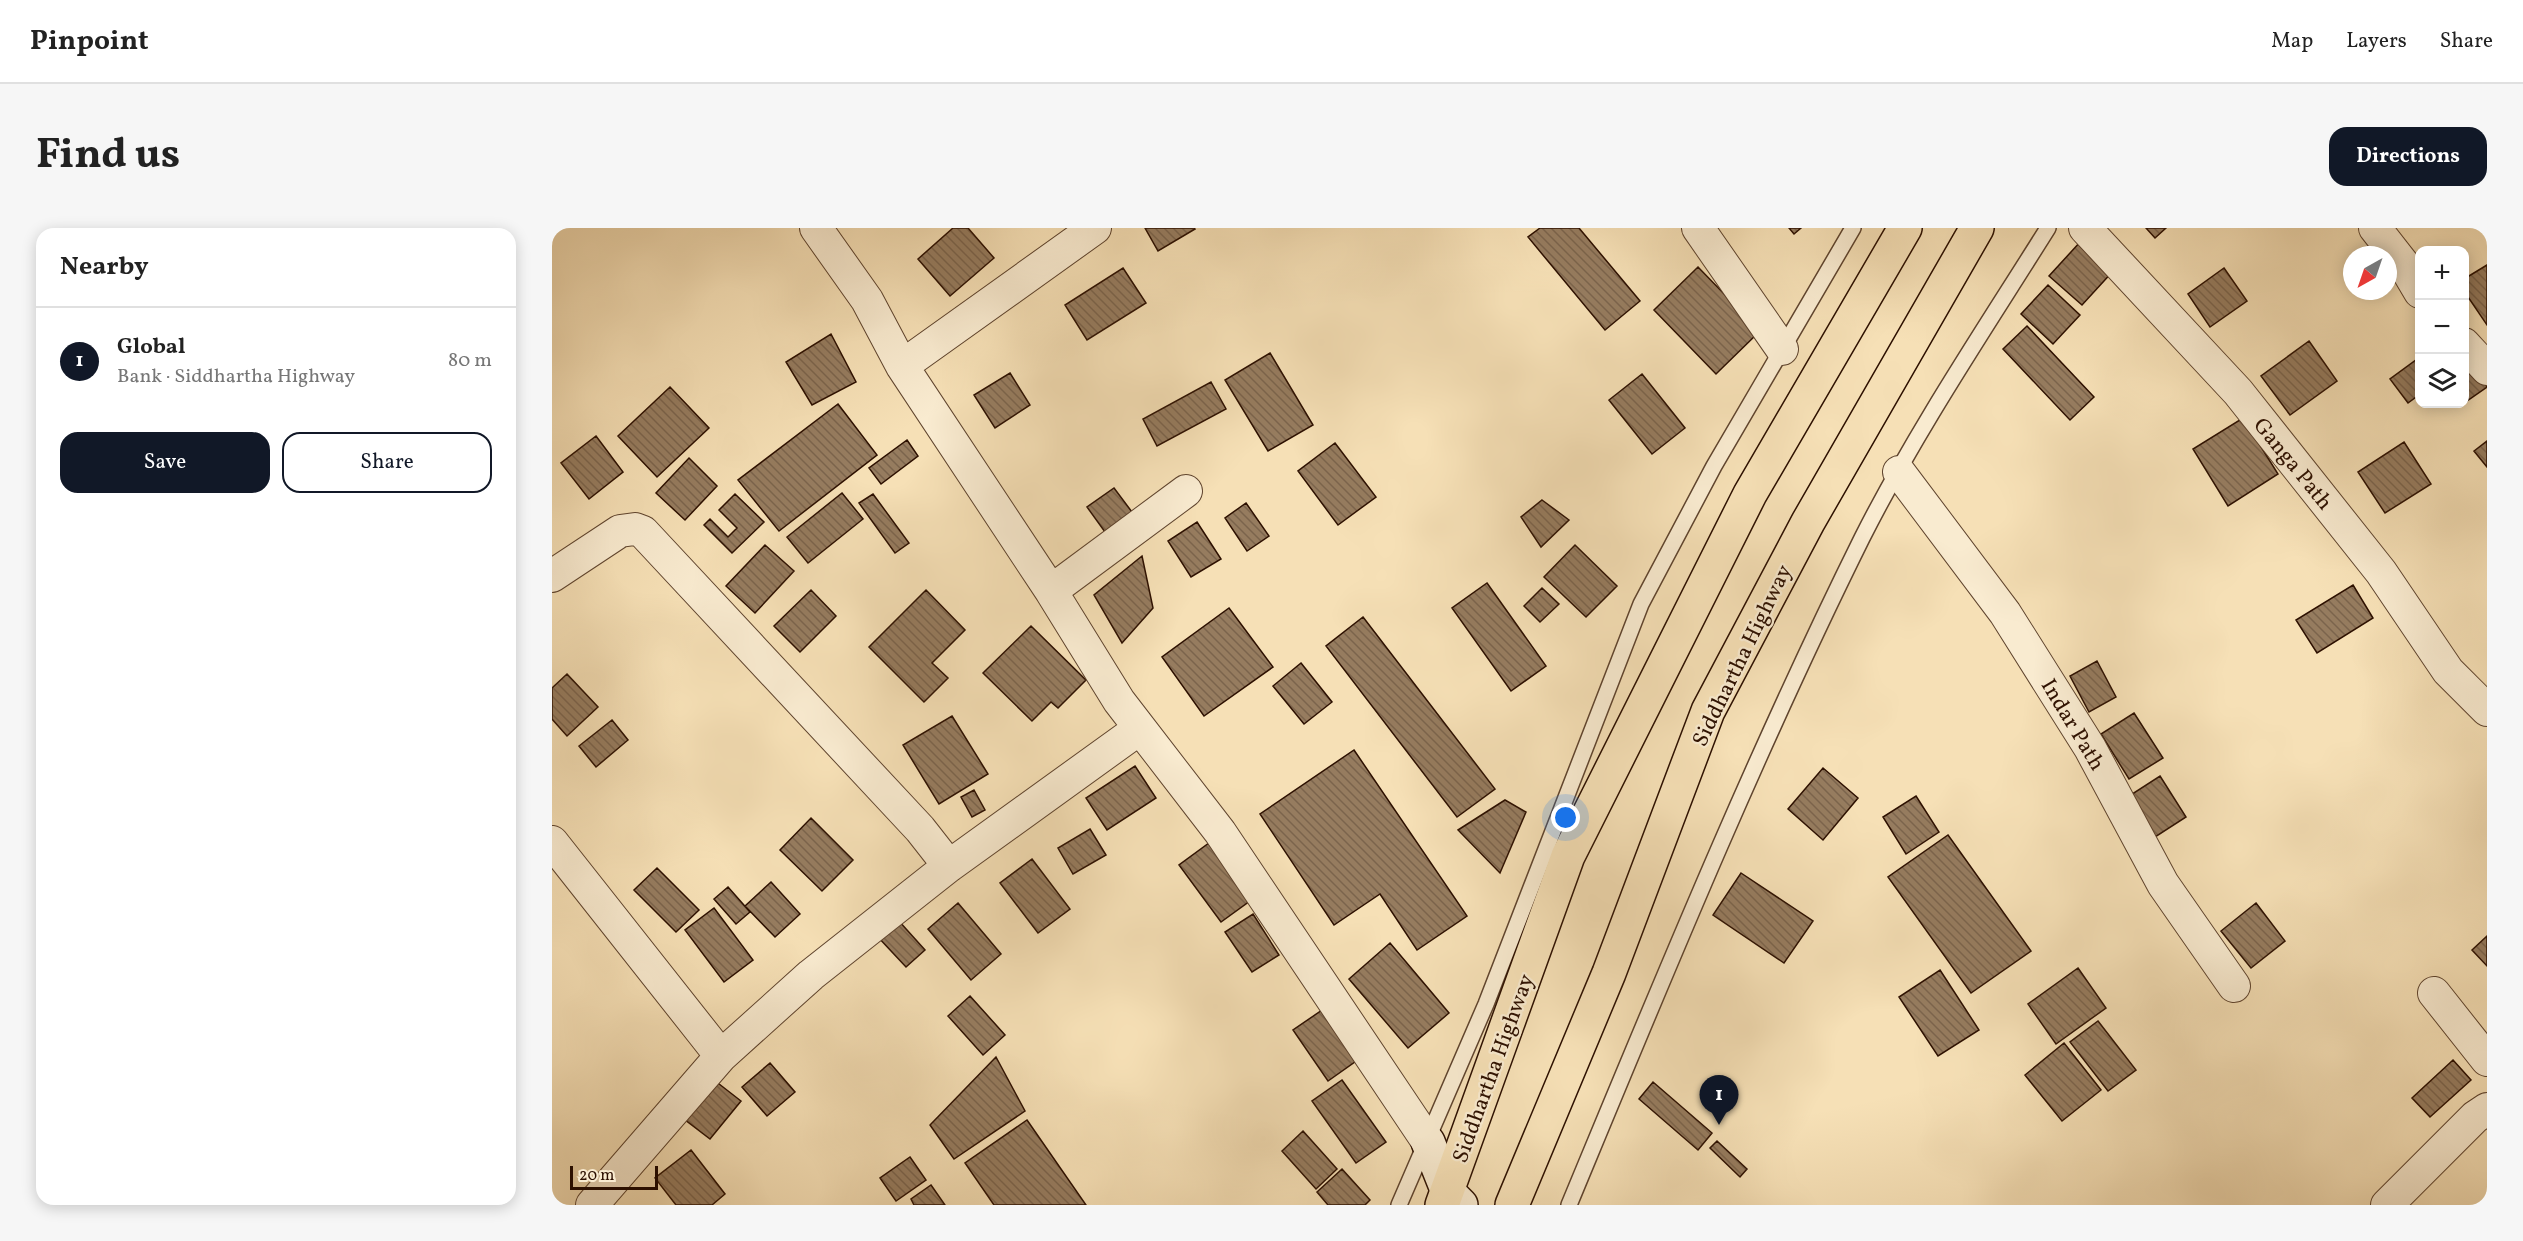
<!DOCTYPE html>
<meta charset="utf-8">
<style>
body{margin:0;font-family:Vollkorn,serif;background:#f6f6f6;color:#222}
.controls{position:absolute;right:18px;top:18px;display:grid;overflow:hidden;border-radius:12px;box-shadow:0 3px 15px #0003}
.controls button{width:54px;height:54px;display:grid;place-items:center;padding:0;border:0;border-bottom:2px solid #e0e0e0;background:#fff;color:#222;font:30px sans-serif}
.compass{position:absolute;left:1791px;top:18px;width:54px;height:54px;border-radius:50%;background:#fff;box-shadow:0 3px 15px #0003;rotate:220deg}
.scale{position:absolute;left:18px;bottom:15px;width:88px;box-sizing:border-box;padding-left:6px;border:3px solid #2d1000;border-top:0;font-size:16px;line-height:21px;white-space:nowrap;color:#2d1000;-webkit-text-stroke:4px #f9ebd0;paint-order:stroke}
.you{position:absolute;left:1014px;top:590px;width:21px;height:21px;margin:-15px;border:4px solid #fff;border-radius:50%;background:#1a73e8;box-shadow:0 0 0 9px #1a73e833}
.badge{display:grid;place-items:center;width:39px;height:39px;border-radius:50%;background:#111827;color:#fff;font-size:20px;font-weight:700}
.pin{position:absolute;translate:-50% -50px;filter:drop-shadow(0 2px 3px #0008)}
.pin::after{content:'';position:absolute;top:32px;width:21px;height:18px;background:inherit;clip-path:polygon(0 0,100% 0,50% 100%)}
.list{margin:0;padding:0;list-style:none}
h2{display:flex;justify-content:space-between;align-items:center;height:78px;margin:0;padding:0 24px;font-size:26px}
h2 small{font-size:20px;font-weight:400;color:#767676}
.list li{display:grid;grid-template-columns:39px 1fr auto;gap:18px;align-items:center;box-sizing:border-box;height:108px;padding:0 24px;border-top:2px solid #e0e0e0}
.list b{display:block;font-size:22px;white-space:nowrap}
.list p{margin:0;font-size:20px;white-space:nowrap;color:#767676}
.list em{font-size:20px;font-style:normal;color:#767676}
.actions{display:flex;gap:12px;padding:18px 24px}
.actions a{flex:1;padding:14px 0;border:2px solid #111827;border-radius:18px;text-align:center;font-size:21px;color:#111827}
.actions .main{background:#111827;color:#fff}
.icon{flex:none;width:33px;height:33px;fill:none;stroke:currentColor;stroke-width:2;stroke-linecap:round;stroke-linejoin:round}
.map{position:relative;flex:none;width:1935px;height:977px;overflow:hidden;border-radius:18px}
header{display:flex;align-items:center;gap:36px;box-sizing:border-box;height:84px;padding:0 30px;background:#fff;border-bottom:2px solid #e0e0e0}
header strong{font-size:28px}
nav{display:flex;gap:33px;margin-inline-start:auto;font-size:21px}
.intro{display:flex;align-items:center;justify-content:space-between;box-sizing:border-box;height:144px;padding:0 36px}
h1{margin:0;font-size:42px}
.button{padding:15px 27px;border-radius:18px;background:#111827;color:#fff;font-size:21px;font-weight:700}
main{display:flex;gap:36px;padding:0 36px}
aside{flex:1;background:#fff;border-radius:18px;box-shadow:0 3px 15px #0003}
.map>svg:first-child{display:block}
.building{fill:url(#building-back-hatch);stroke:#2d1000;stroke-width:1.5}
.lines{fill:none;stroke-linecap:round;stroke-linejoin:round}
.lane-casing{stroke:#5f442e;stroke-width:18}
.street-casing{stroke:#5f442e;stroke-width:34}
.secondary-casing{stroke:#2d1000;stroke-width:36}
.highway-casing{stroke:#2d1000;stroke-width:36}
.lane{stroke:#f9ebd0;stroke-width:15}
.street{stroke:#f9ebd0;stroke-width:32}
.secondary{stroke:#f9ebd0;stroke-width:33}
.highway{stroke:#f6e0b6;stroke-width:33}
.labels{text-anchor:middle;stroke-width:4.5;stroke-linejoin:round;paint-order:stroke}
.street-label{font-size:22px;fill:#2d1000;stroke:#f9ebd0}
</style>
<header>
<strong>Pinpoint</strong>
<nav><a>Map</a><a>Layers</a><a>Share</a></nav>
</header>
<div class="intro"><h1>Find us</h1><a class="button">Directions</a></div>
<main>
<aside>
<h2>Nearby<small></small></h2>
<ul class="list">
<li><span class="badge">1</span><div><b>Global</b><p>Bank · Siddhartha Highway</p></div><em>80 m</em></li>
</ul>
<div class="actions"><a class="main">Save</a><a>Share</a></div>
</aside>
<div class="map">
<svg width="1935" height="977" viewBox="0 0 1935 977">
<defs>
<pattern id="building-back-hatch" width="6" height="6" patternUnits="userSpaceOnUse" patternTransform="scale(1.5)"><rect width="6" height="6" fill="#967c5f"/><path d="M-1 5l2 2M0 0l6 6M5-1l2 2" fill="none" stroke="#7b644c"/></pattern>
</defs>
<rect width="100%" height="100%" fill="#f6e0b6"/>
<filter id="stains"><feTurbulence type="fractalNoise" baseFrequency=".00333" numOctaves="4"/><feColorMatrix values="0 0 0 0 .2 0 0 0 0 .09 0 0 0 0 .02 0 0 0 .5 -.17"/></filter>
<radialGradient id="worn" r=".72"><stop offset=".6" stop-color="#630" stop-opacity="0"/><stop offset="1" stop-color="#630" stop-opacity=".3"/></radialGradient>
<path class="building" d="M401,0h15l26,30 -44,38 -32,-37z
M593,0h49l1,1 -37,22z
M988,0h39l61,73 -35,29 -77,-93z
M1237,0h12l-7,6z
M1594,0h20l-11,10z
M1529,13l33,29 -32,35 -33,-29z
M1935,37v60l-23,-34v-12z
M1146,39l62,64 -44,43 -62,-64z
M571,40l23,35 -59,37 -22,-35z
M1672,40l23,33 -37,26 -22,-33z
M1496,57l32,30 -27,29 -32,-30z
M1475,98l67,71 -24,23 -67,-71z
M279,106l25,48 -44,23 -26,-43z
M1757,113l28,40 -47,34 -29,-39z
M718,125l43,72 -45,26 -43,-71z
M1868,129v37l-12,9 -18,-24z
M1919,134l16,25 -23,16v-36z
M458,145l20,32 -35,23 -21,-33z
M1090,146l43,54 -33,26 -43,-54z
M659,154l15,27 -69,37 -14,-27z
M118,159l39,41 -52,49 -39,-41z
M286,176l39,51 -98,76 -41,-51z
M1691,190l35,56 -50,32 -35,-57z
M44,208l27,36 -34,27 -28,-36z
M355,212l11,16 -37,28 -12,-16z
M1935,213v26l-13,-16z
M1852,214l27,42 -46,29 -27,-41z
M783,215l41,54 -38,28 -40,-54z
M137,230l28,28 -32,34 -29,-27z
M562,260l18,24 -27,20 -18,-25z
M290,265l21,26 -55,44 -21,-26z
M183,266l29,28 -32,31 -28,-28 6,-6 18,18 9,-9 -18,-18z
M321,266l36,49 -14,10 -36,-50z
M990,272l27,20 -28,27 -20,-30z
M694,275l23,33 -22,15 -22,-33z
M645,294l24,37 -30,18 -23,-36z
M213,317l29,26 -39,42 -29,-27z
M1023,317l42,41 -31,31 -42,-40z
M590,328l11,52 -31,35 -28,-48z
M935,355l59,83 -35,25 -59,-83z
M1801,357l20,33 -56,35 -21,-33z
M990,360l17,16 -19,18 -16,-16z
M259,362l25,26 -36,36 -26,-26z
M374,362l39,40 -33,33 16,15 -24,24 -55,-55z
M677,380l44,59 -69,49 -42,-59z
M811,389l132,172 -38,28 -131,-171z
M479,398l55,54 -28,28 -7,-6 -19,19 -49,-48z
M1545,433l19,36 -27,15 -19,-36z
M749,435l31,39 -28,22 -31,-38z
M15,446l31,33 -31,29 -15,-17v-31z
M1582,485l29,45 -34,21 -28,-45z
M400,488l36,58 -49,30 -36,-59z
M60,492l16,20 -32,27 -17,-21z
M802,522l113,166 -50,34 -37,-56 -46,31 -74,-111z
M583,538l21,32 -49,32 -21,-32z
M1271,540l35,30 -35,42 -35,-31z
M1608,548l26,41 -34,22 -26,-41z
M422,562l11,20 -13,7 -11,-20z
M1364,568l23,36 -33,22 -23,-37z
M953,572l21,12 -26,61 -42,-43z
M259,590l42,42 -31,31 -42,-41z
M538,601l16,26 -33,19 -15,-26z
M1396,607l83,116 -60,42 -83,-116z
M661,612l41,58 -33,24 -42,-57z
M480,631l38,50 -32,24 -38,-50z
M105,640l42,42 -23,22 -42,-42z
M1189,645l72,48 -29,42 -71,-48z
M219,654l29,32 -25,23 -30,-31z
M176,659l22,25 -14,12 -22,-25z
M406,675l43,51 -30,26 -43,-51z
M1704,675l29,38 -34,27 -30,-37z
M162,680l39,52 -29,22 -39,-52z
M701,686l26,41 -27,17 -27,-40z
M346,692l27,30 -19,17 -28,-30z
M1935,708v30l-15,-16z
M838,715l59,70 -41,35 -59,-69z
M1526,740l28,40 -50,36 -28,-40z
M1388,742l39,60 -41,26 -39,-59z
M418,768l35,39 -22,20 -35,-39z
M773,780l34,51 -31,22 -35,-51z
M1546,793l38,49 -28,21 -38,-49z
M1512,815l37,47 -39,31 -37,-46z
M444,829l29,54 -71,48 -24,-34z
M1901,832l18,20 -41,37 -18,-19z
M218,835l25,29 -28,24 -25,-29z
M162,852l27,21 -31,38 -26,-20z
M790,852l44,62 -30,21 -44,-62z
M1101,854l59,51 -14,17 -59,-51z
M475,892l59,85h-92l-29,-42z
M751,903l34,38 -21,20 -34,-38z
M1165,913l30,28 -7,8 -30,-29z
M139,922l34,44 -13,11h-36l-21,-27z
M358,929l16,23 -30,21 -16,-23z
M790,941l28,31 -5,5h-37l-11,-13z
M379,957l14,20h-31l-3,-6z"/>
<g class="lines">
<g class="lane-casing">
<path id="lane" d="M847,977l87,-201 155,-400 73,-138 139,-238
M1017,977c93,-224 185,-449 293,-667 54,-107 122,-208 186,-310"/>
</g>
<g class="street-casing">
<path id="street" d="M264,0l51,72 35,66 149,225 68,110 101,131 208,310
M1146,0l84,121
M1533,0l153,164 143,180 67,99 39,39
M1823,0l29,37 16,27
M1912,116l23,25
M350,138l193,-138
M1347,244l106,141 85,135 73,136 71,102
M0,348l68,-45 15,-2 8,3 277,297 29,37
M499,363l135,-100
M0,614l169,214
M1882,765l53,67
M40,977l129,-149 90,-81 138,-109 190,-137
M1835,977l88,-88 12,-8"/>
</g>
<g class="secondary-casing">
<path id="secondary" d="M876,914l20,50 13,13"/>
</g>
<g class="highway-casing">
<path id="highway" d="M890,977l126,-349 182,-362 155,-266
M960,977l97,-232 99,-262 100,-189 169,-294"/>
</g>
<use href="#lane" class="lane"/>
<use href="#street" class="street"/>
<use href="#secondary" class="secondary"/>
<use href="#highway" class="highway"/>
</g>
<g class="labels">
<g class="street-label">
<text transform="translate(1742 235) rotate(51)" y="8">Ganga Path</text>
<text transform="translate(1189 427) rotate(-64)" y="8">Siddhartha Highway</text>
<text transform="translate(1522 496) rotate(59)" y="8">Indar Path</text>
<text transform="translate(940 840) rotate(-70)" y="8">Siddhartha Highway</text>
</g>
</g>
<rect width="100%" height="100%" filter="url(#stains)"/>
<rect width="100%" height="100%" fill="url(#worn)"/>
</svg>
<div class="controls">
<button>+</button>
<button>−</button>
<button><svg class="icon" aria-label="layers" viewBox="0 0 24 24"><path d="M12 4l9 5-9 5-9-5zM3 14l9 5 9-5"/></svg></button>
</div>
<svg class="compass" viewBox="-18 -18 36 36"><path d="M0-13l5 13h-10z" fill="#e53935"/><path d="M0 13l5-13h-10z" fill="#767676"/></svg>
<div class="scale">20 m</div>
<div class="you"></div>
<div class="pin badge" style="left:1167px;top:897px">1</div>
</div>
</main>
